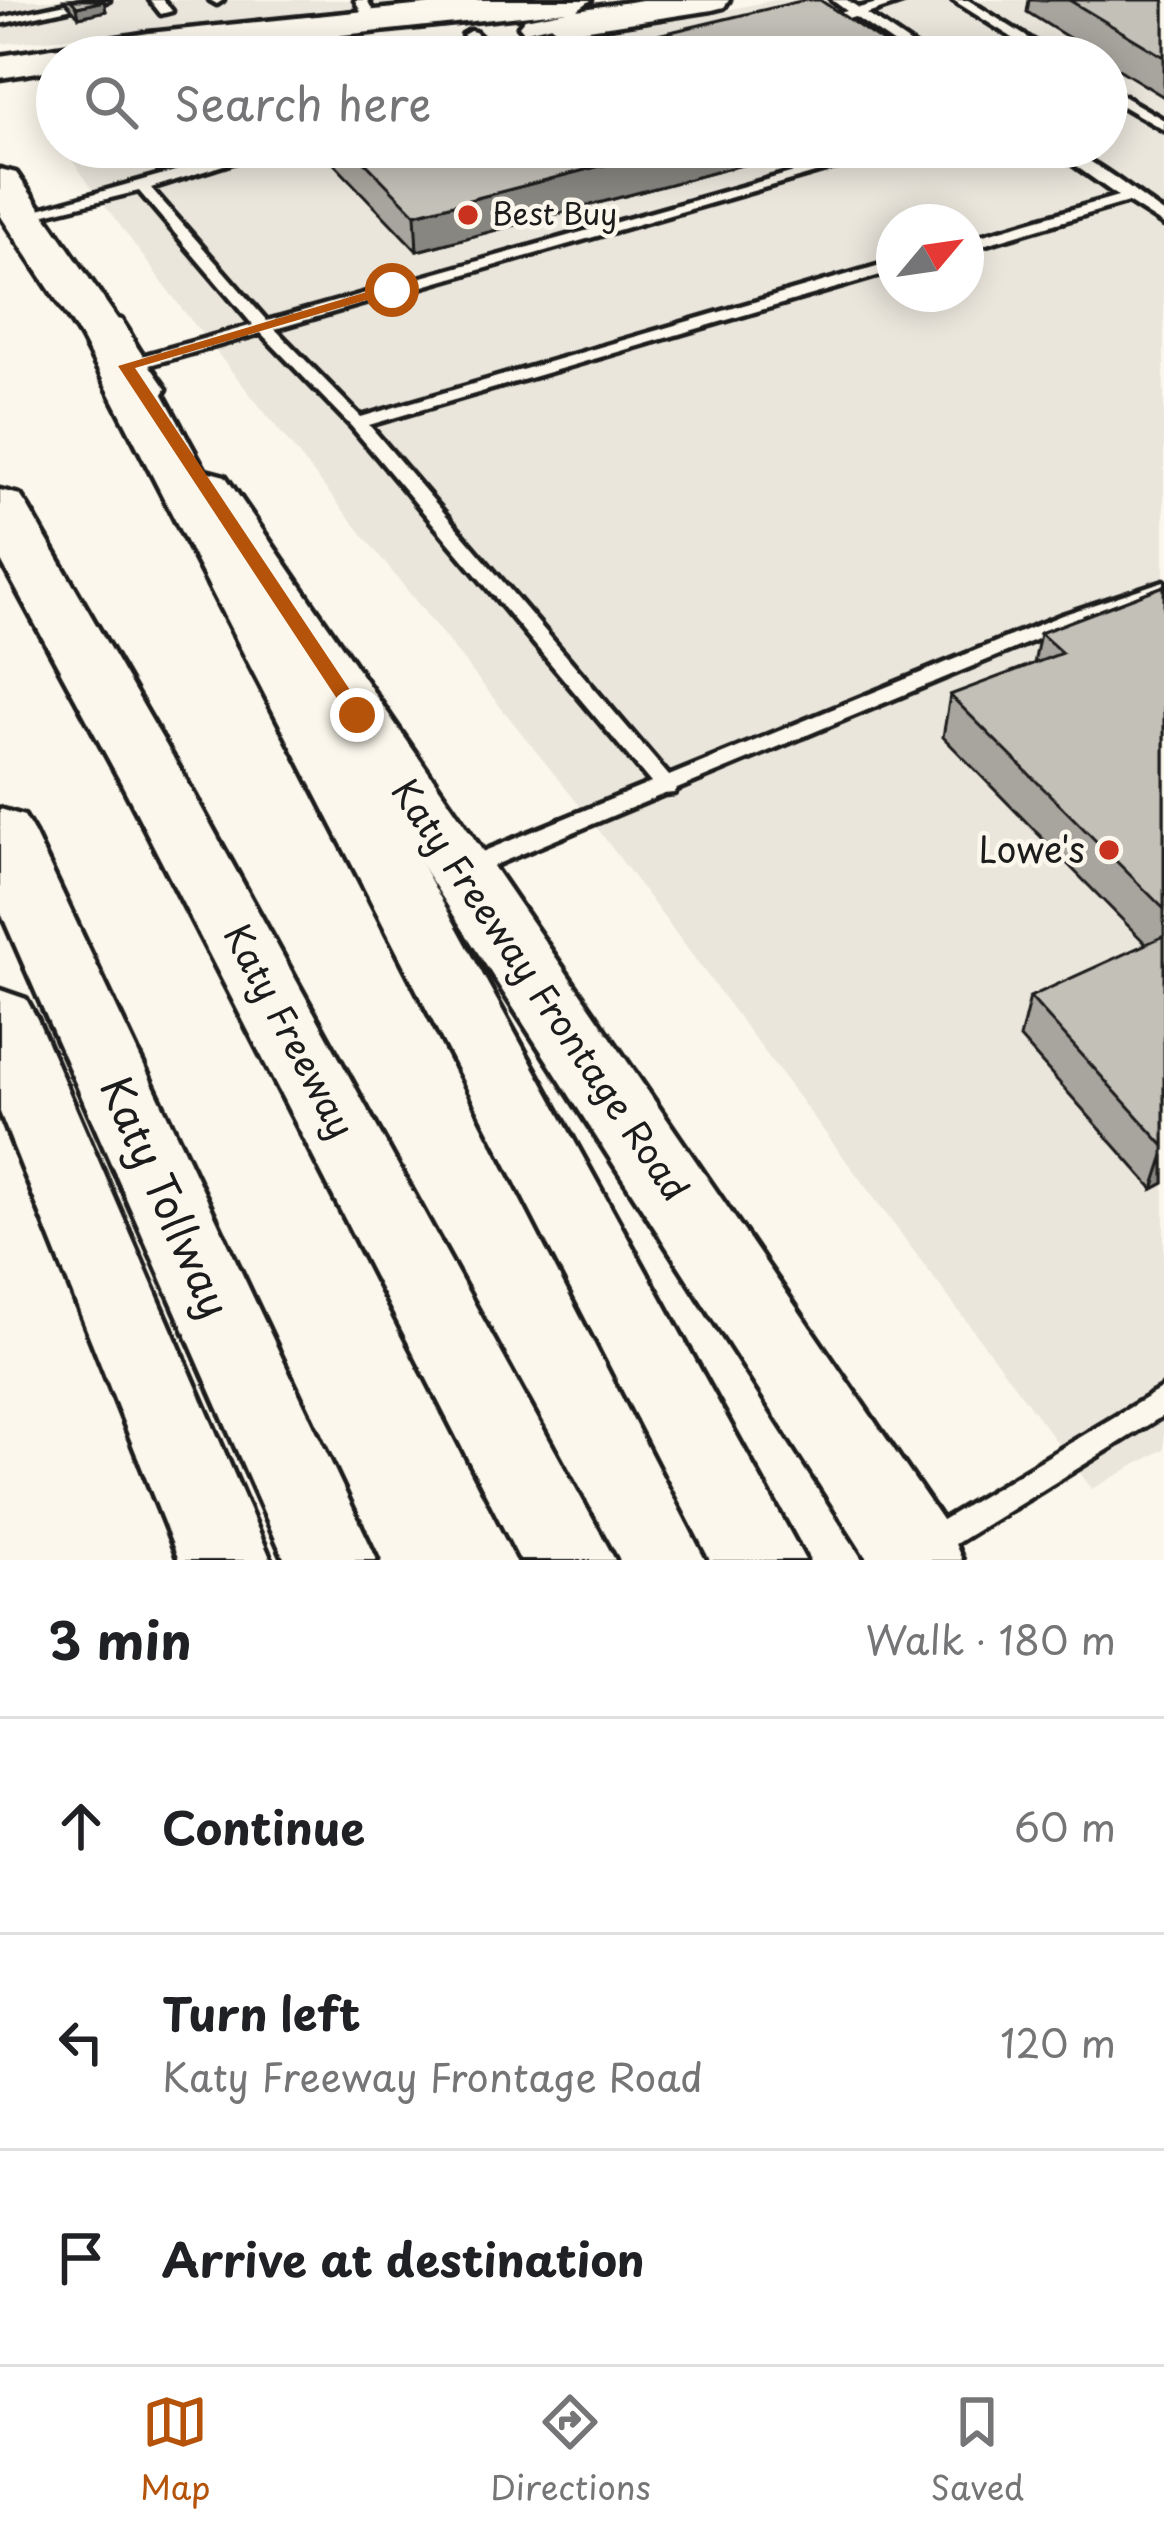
<!DOCTYPE html>
<meta charset="utf-8">
<style>
body{margin:0;font-family:"Playpen Sans",sans-serif;background:#f2f2f2;color:#202124}
.compass{position:absolute;left:876px;top:204px;width:108px;height:108px;border-radius:50%;background:#fff;box-shadow:0 6px 30px #0003;rotate:61deg}
.stop{position:absolute;width:36px;height:36px;margin:-27px;border:9px solid #b45309;border-radius:50%;background:#fff}
.stop.end{background:#b45309;border-color:#fff;box-shadow:0 3px 12px #0008}
.list{margin:0;padding:0;list-style:none}
h2{display:flex;justify-content:space-between;align-items:center;height:156px;margin:0;padding:0 48px;font-size:51px}
h2 small{font-size:39px;font-weight:400;color:#757577}
.list li{display:grid;grid-template-columns:78px 1fr auto;gap:36px;align-items:center;box-sizing:border-box;height:216px;padding:0 48px;border-top:3px solid #e0e0e0}
.list b{display:block;font-size:45px;white-space:nowrap}
.list p{margin:0;font-size:39px;white-space:nowrap;color:#757577}
.list em{font-size:39px;font-style:normal;color:#757577}
.icon{flex:none;width:66px;height:66px;fill:none;stroke:currentColor;stroke-width:2;stroke-linecap:round;stroke-linejoin:round}
.map{position:relative;flex:none;width:1164px;height:1560px;overflow:hidden}
.search{position:absolute;background:#fff;box-shadow:0 6px 30px #0003;left:36px;right:36px;top:36px;height:132px;display:flex;align-items:center;gap:30px;box-sizing:border-box;padding:0 42px;border-radius:66px;color:#757577;font-size:45px}
.sheet{height:804px;background:#fff}
nav{display:flex;justify-content:space-around;align-items:center;box-sizing:border-box;height:168px;border-top:3px solid #e0e0e0;background:#fff;font-size:33px;color:#757577}
nav a{display:grid;justify-items:center;gap:6px}
nav .on{color:#b45309}
.map>svg:first-child{display:block}
.built{fill:#eae6dc;fill-rule:evenodd}
.lines{fill:none;stroke-linecap:round;stroke-linejoin:round}
.service-casing{stroke:#1c1c1c;stroke-width:9}
.tertiary-casing{stroke:#1c1c1c;stroke-width:9}
.secondary-casing{stroke:#1c1c1c;stroke-width:9}
.motorway-casing{stroke:#1c1c1c;stroke-width:9}
.service{fill:#fbf7ec;fill-rule:evenodd}
.tertiary{fill:#fbf7ec;fill-rule:evenodd}
.secondary{fill:#fbf7ec;fill-rule:evenodd}
.motorway{fill:#fbf7ec;fill-rule:evenodd}
.wall{fill:#a8a59e;stroke:#1c1c1c;stroke-width:3}
.shaded-wall{fill:#888681;stroke:#1c1c1c;stroke-width:3}
.building{fill:#c3c0b8;stroke:#1c1c1c;stroke-width:3}
.route{fill:#b45309}
.poi-dot{fill:#c8321e;stroke:#fbf7ec;stroke-width:4.5}
.labels{text-anchor:middle;stroke-width:9;stroke-linejoin:round;paint-order:stroke}
.far-poi-label{font-size:30px;fill:#1c1c1c;stroke:#fbf7ec;text-anchor:start}
.poi-label{font-size:36px;fill:#1c1c1c;stroke:#fbf7ec;text-anchor:end}
.street-label{font-size:36px;fill:#1c1c1c;stroke:#fbf7ec}
.near-street-label{font-size:42px;fill:#1c1c1c;stroke:#fbf7ec}
</style>
<div class="map">
<svg width="1164" height="1560" viewBox="0 0 1164 1560">
<rect width="100%" height="100%" fill="#fbf7ec"/>
<filter id="ink" filterUnits="userSpaceOnUse"><feTurbulence type="fractalNoise" baseFrequency=".00833" numOctaves="2"/><feDisplacementMap in="SourceGraphic" scale="24" xChannelSelector="R" yChannelSelector="G"/><feConvolveMatrix kernelMatrix="1 2 1 2 8 2 1 2 1" color-interpolation-filters="sRGB"/></filter>
<g filter="url(#ink)">
<path class="built" d="M0,0h479l-479,44z
M775,0h389v1449l-72,40 -501,-669 -409,-511 -120,-162h1045v-90h-766l175,-16 172,-23zM894,222h72v72h-72z"/>
<g class="lines">
<g class="service-casing">
<path id="service" d="M85,0h24l-109,24v-6z
M150,0h13l9,11 -11,3z
M210,0h13l-6,4z
M355,0h12l12,22 -1,3h-10z
M832,0h15l12,8 29,-8h20l-41,14 63,43h-16l-59,-40 -44,10v-6l36,-10z
M953,0h15l91,57h-16z
M470,31l5,1 26,25h-15l-23,-22z
M261,50l5,1 2,6h-14z
M1107,87l57,33v10l-57,-33z
M158,147h16l21,19 63,-19h22l-129,41 116,133 615,-174h23l-630,182 86,88 533,-156v10l-525,154 300,351 393,-161 102,-34v12l-88,30 -399,166 -3,4 -10,1 -193,81h-16l-3,-6 3,-6 196,-80 -299,-356 -91,-94 -129,37h-12v-8l133,-37 -114,-134 -114,28 -7,-4 164,-46z
M1049,147c33,0 86,47 115,66v12l-36,-23 -162,48v-10l152,-44z
M1164,1387v28l-225,139 -10,4 -10,-4 -5,-10 5,-10z"/>
</g>
<g class="tertiary-casing">
<path id="tertiary" d="M473,0h118l-14,10 65,-10h87l-5,7 -12,3 -175,27 -12,-4 -6,-7 6,-7 42,-8 -433,46h-77v12l-57,9v-22l149,-23z"/>
</g>
<g class="secondary-casing">
<path id="secondary" d="M0,169l16,4 150,216 -7,11 -18,4 -18,-4 -7,-11 -116,-174z
M206,471l19,5 724,1054 13,30h-94l-689,-1073 8,-11z"/>
</g>
<g class="motorway-casing">
<path id="motorway" d="M103,316l18,4 7,11 677,1229h-95l-632,-1229 7,-11z
M0,490l20,5 8,12 158,273 429,780h-95l-400,-780 -120,-221z
M0,809l24,7 10,17 343,727h-92l-285,-650z
M0,990l26,9 11,20 234,541h-92l-179,-448z"/>
</g>
<use href="#service" class="service"/>
<use href="#tertiary" class="tertiary"/>
<use href="#secondary" class="secondary"/>
<use href="#motorway" class="motorway"/>
</g>
<path class="wall" d="M64,0h39l3,11 -27,6z
M1029,0h135v97l-57,-35v-5h-7l-73,-45z
M318,147h492l-393,104z
M1164,586v597l-11,6 -133,-151 10,-41 116,-53 -203,-207 7,-42 84,-31 6,-31z"/>
<path class="shaded-wall" d="M104,1l2,10 -27,6 -2,-10z
M673,147h137l-393,104 -2,-37z
M1164,1155v28l-11,6z"/>
<path class="building" d="M71,0h32l1,1 -27,6z
M805,0h15l85,57h-436l62,-14 -10,-9 29,-7 32,26z
M1069,0h95v57z
M326,46l11,11h-58z
M350,147h323l-258,67z
M1164,586v323l-214,-214 112,-42 -22,-20z
M1164,936v210l-134,-149z"/>
</g>
<path class="route" d="M387,286l13,4 -265,78 229,343 3,4 -10,7 -6,-2 -233,-354z"/>
<g class="poi-dot">
<circle cx="468" cy="215" r="12"/>
<circle cx="1109" cy="850" r="12"/>
</g>
<g class="labels">
<g class="far-poi-label">
<text x="492" y="225">Best Buy</text>
</g>
<g class="poi-label">
<text x="1085" y="863">Lowe's</text>
</g>
<g class="street-label">
<text transform="translate(540 990) rotate(56)" y="13">Katy Freeway Frontage Road</text>
<text transform="translate(289 1031) rotate(62)" y="13">Katy Freeway</text>
</g>
<g class="near-street-label">
<text transform="translate(165 1197) rotate(66)" y="15">Katy Tollway</text>
</g>
</g>
</svg>
<svg class="compass" viewBox="-18 -18 36 36"><path d="M0-13l5 13h-10z" fill="#e53935"/><path d="M0 13l5-13h-10z" fill="#757577"/></svg>
<div class="stop" style="left:392px;top:290px"></div>
<div class="stop end" style="left:357px;top:715px"></div>
<div class="search"><svg class="icon" aria-label="search" viewBox="0 0 24 24"><circle cx="10" cy="10" r="6"/><path d="M15 15l6 6"/></svg>Search here</div>
</div>
<section class="sheet">
<h2>3 min<small>Walk · 180 m</small></h2>
<ul class="list">
<li><svg class="icon" aria-label="ahead" viewBox="0 0 24 24"><path d="M12 20V5M6 11l6-6 6 6"/></svg><div><b>Continue</b></div><em>60 m</em></li>
<li><svg class="icon" aria-label="left" viewBox="0 0 24 24"><path d="M17 20v-9H6M10 6l-5 5 5 5"/></svg><div><b>Turn left</b><p>Katy Freeway Frontage Road</p></div><em>120 m</em></li>
<li><svg class="icon" aria-label="arrive" viewBox="0 0 24 24"><path d="M6 21V4h12l-3 4 3 4H6"/></svg><div><b>Arrive at destination</b></div></li>
</ul>
</section>
<nav>
<a class="on"><svg class="icon" aria-label="map" viewBox="0 0 24 24"><path d="M3 6l6-2 6 2 6-2v14l-6 2-6-2-6 2zM9 4v14M15 6v14"/></svg>Map</a>
<a><svg class="icon" aria-label="directions" viewBox="0 0 24 24"><path d="M12 3l9 9-9 9-9-9zM9 14v-3h6M13 9l2 2-2 2"/></svg>Directions</a>
<a><svg class="icon" aria-label="saved" viewBox="0 0 24 24"><path d="M7 4h10v16l-5-4-5 4z"/></svg>Saved</a>
</nav>
